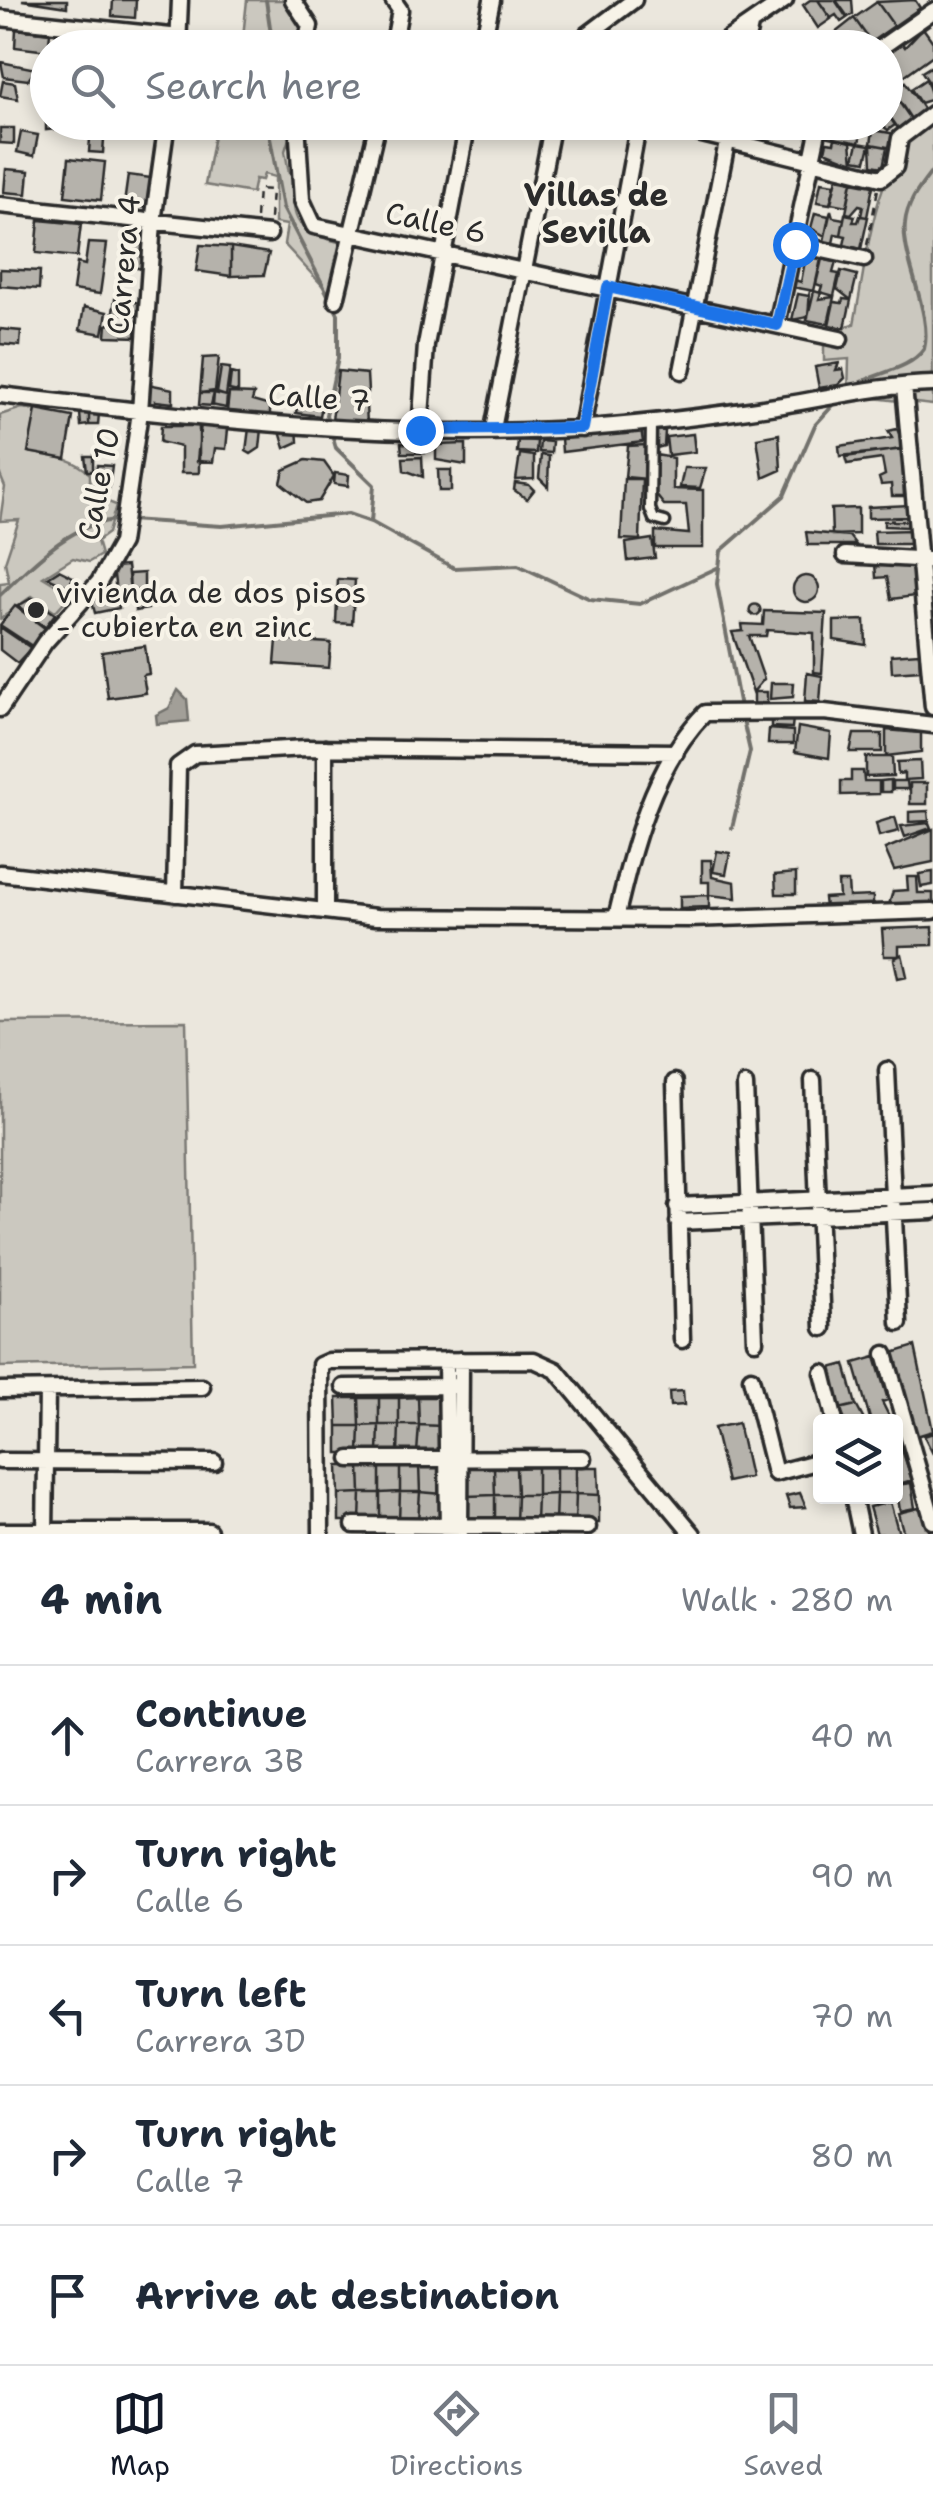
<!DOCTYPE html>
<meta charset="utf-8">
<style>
body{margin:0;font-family:"Shantell Sans",sans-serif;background:#f6f6f7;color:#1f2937}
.controls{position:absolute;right:30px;bottom:30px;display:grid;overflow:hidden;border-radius:10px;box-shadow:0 5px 15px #0003}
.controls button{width:90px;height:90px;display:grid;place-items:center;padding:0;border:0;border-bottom:2px solid #e0e1e3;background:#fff;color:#1f2937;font:50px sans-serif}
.stop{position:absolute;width:30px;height:30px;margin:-22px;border:8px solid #1a73e8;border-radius:50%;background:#fff}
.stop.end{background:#1a73e8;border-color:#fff;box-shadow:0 2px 10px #0008}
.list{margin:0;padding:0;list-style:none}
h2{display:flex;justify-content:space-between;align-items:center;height:130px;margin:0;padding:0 40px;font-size:42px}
h2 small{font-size:32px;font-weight:400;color:#747a83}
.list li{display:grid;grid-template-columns:65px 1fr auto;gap:30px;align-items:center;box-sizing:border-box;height:140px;padding:0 40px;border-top:2px solid #e0e1e3}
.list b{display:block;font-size:38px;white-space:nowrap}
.list p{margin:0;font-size:32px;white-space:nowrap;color:#747a83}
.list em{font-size:32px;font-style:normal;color:#747a83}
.icon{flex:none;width:55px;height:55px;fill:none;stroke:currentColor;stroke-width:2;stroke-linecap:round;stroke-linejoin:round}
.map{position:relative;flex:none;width:933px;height:1534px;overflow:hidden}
.search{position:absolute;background:#fff;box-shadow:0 5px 15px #0003;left:30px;right:30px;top:30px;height:110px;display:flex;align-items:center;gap:25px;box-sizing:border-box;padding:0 35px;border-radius:55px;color:#747a83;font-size:38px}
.sheet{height:830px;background:#fff}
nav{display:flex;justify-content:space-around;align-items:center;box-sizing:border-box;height:140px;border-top:2px solid #e0e1e3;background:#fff;font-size:28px;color:#747a83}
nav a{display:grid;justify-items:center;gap:5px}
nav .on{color:#111827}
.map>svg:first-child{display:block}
.green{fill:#cbc8bf;stroke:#7b7a75;stroke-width:2.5}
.water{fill:#a29f98;stroke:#72716c;stroke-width:2.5}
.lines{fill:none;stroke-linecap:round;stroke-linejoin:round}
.stream{stroke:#72716c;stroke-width:4}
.building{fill:#b5b2ab;stroke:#2b2b2b;stroke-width:2.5}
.lane-casing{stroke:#2b2b2b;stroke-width:15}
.street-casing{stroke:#2b2b2b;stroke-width:21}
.path{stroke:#2b2b2b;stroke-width:2.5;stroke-dasharray:8 8;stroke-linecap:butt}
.lane{stroke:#f7f3e8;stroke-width:8}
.street{stroke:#f7f3e8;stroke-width:14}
.route{stroke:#1a73e8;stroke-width:12}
.poi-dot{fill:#2b2b2b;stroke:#f7f3e8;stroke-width:4}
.labels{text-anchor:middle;stroke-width:8;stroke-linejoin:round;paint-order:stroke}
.street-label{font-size:30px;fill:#2b2b2b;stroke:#f7f3e8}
.poi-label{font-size:30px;fill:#2b2b2b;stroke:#f7f3e8;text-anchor:start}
.neighbourhood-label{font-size:32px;font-weight:bold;fill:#2b2b2b;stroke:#f7f3e8}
</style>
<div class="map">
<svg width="933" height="1534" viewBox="0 0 933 1534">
<rect width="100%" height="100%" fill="#ebe7dd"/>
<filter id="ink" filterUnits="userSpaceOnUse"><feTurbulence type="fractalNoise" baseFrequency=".01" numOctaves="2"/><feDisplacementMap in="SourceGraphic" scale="20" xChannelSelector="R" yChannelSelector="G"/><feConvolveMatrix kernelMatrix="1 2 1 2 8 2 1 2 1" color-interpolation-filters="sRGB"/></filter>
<g filter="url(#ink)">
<path class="green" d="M247,0h48l12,27 -3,20 -62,-1z
M933,112v293l-85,-10 1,-36 -25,2v-28l30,-9c15,-73 18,-162 79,-212z
M294,123l-9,28 4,22 9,5c0,10 -4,16 -4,24 -1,32 29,36 53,42l-13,54 -50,-54 3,-19 -12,-2v-46l-11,-3 -2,6 -7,-1 -3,14 -47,-8 11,-61z
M22,408l14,2 -7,42c23,4 44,5 61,22v21l26,10 -8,28 -11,8 4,14 -12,7 -16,-4 -30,19 28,17 -16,18 -23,-16 -32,23v-36l9,-1 -4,-20 14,-42 -19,1 5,-34 -5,-12v-60z
M186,1021l7,342 -193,4v-345z"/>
<path class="water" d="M178,690l9,9 2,22 -32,3 -1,-9 13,-7z"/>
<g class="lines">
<path class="stream" d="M266,0l7,48
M267,122l16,86 55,106v44l-12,57 3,10
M850,388c21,-15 59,-17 74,-39 9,-34 -23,-92 -19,-125 2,-22 15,-37 28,-54
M332,434l4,14 38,37 -3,37
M129,520l93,6 126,-12 23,8 83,46 64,-3 72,34 50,5 79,-37
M0,595c32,-31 74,-75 120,-75
M740,707l-23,-123 4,-33 63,-55 31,-71 21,-23
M732,828l18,-77 -8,-35"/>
</g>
<path class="building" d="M22,0h45v7z
M113,0h23l-1,18 -23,-2z
M810,0h8l13,19 -13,9 -15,-23z
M818,0h17l12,18 -6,4 -5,-7 -5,3z
M836,0h16l1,14 -5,3z
M915,0l5,8 -26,18 -17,-24z
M877,2l17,24 -23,16 -17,-24z
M854,18l17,24 -8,6h-47z
M923,28l10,14v13l-39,28 -8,-12v-20l14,-10 5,6z
M16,29l34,4 -2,18 -33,-4z
M57,30l49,5 -1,13h-50z
M152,37l17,2 -1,9h-17z
M1,62l35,7 -8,11 -24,-3z
M930,67l3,5v17l-11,-17z
M926,79l7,20 -13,4 -9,-14z
M3,81l12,2 3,16 -18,-3z
M905,82l21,31 -13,9 -21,-32z
M886,95l5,8 6,-4 16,23 -13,9 -14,-20z
M46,111l2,11h9l-1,7 -10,1z
M886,112l9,13 -7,5 -11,-8h9z
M835,122l27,6 -3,15 -34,-7 2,-10 6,2z
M91,125h14l-2,28 -14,-1z
M0,128h14v16l-14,-1z
M873,130l23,4 -3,14 -22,-4z
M21,132l17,3 -4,21 -17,-4z
M835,138l16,4 2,20 -28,-11 2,-9 7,1z
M858,143l12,2 -4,16 -12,-2z
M871,144l16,3 -4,20 -11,-2z
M69,158l36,4 -4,38 -36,-4z
M6,169l23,2 -2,23 -23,-2z
M128,175l31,4 -5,30 -30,-5z
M837,178l15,3 -5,25 -16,-3z
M821,182l14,2 -5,20 -13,-2z
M852,182l21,4 -6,31 -6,-1 2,-10 -4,-1 -8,9 -5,-1z
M831,210l2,7 11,2 -3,16 -6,-1 -2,9 -9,-2z
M815,213l14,3 -4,20 -14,-8z
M845,214l10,2 -2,6h5l2,-6 8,1 -7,32 -17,-4 2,-9 -5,-1z
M39,220l42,4 -4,33 -41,-4z
M133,234l16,2 -4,33 -16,-2z
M88,243l19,1 -7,50 -27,-4 4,-27 8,2z
M200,245l31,2v29l-35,-5z
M231,247l38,6 -5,22 -33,1z
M806,256l15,3 -7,32 -21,-4 2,-7 6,2z
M822,259l14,3 -3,11 6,1 -5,22 -14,-4 2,-6 -6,-2z
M0,269l40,2 -1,18 -39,-3z
M841,271l16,4 -6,25 -14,-11z
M810,291l-2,26 -16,3 6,-26 11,2z
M814,291l7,2 -2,6 15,-2 -6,27 -21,-4z
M115,299l26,4 -1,13 -27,-4z
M843,299l8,1 -6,28 -16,-3 5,-23 8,1z
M84,307l23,5 -4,22 -23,-4z
M115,322l24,1v14l-33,-1 1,-11z
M0,329l21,2 -1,15 -20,-2z
M219,357l-4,34 -15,2 3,-35z
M839,363l-3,7 7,-1 2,9 -7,7 -19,3 -4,-21z
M221,367l9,1 -4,28 -9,-3z
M338,371l29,3 1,18 -12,-2 -3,12 13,2 1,21 -35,-5z
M231,373l7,2v17l-9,-2z
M148,384l25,5v14l-18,-2v4l-9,2z
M200,393h14l-1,13 -14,-1z
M214,393l13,3 -1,12 -15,-3z
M229,393l25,1 -2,7 18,5v10l-43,-5z
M298,401l24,4 -2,11 -24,-3z
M36,410l37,7 -7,42 -38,-7z
M80,413h9v12l-8,1z
M89,413h10l-1,12h-9z
M201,423l27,6 -2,20 -11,-1 -2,14 -16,-1z
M161,426h38v47h-18v-26l-21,-5z
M297,427l1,15 -13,6 -6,-20z
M249,428l13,1 -2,19 -9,6 -5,-3z
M641,428l2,14 -81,10 -1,-14z
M897,429l9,20 -66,7 -1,-10 53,-8 -4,-7z
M654,430l11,1 -1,15 -11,3z
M693,434l2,18 -27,3 -2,-18z
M779,434l2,36 -18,8 -6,-40z
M518,440l19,1 -1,12 -19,-1z
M540,441l12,1 -1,11 -12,-1z
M401,443l24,1v9h-23z
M466,444v21l-30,-5v-15z
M646,445l1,34 -22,-2 3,-31z
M902,449l2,47h-12l-1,-12 -10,1 -2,-7 6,-3 -3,-16 -35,5 -2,-7z
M520,454l14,2v23l-18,1z
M541,455l8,1 -1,31 -9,-9z
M656,455l17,3v31l30,1v58h-48v-17l34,3 -3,-29h-22l-8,-10z
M85,456h8v15h-6z
M422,457l1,20 -19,-7 -1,-12z
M306,460l18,2 10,14 -15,25 -13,2 -25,-20 3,-13z
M97,465l15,1 -3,23 -14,-1z
M684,468h22l-6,20 -20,-1z
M438,470h13v21h-12z
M335,473l14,2 -1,11 -14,-2z
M624,479h18l-2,61 -19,-1z
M515,483l14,2 5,5 -7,9 -13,-9z
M910,505l1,12 -43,1v-11z
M858,508v26l-26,1 -1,-26z
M884,521h24v6l-24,-1z
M911,530v14h-36l-1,-13z
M806,532l43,4 7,9h-48z
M652,539l3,19 -27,3 -2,-18z
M911,561l4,35 -24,3 -4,-22 -11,1 -1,-16z
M127,566l3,25 -14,1 -3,-25z
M59,570l14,7 -4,10 -21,-10z
M144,573v17l-14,1 -1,-17z
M793 589a13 13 0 1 1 26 0a13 13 0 1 1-26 0Z
M338,579l17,1 -3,44 -16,-1z
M147,590l1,19 -13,2v-18z
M116,592l3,16 -24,5 -4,-15z
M32,598l23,16 -10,13 -27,-21z
M749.5 610a5.5 5.5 0 1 1 11 0a5.5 5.5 0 1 1-11 0Z
M15,606l31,23 -14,17 -32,-21z
M764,611l62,2 -4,60 -8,-1v-39l-47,-3 -1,6h-17l15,43 -11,13 -21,-60 11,-1 -1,-7 21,1z
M865,620l1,25 -32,-5v-19z
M0,627l31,21 -14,15 -17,-13z
M277,640l54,3 -2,25 -54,-4z
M145,646l4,28 -6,1 3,18 -38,5 -6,-46z
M919,653l1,17 -28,2 -1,-17z
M807,673l15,3 -2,26 -15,-1z
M771,683h23l-1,14 -23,2z
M754,692h13v14h-13z
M771,718l22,1 -1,9 -21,-1z
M798,727l33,6 -2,25 -34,-6z
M769,729l24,2v13h-25z
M886,730l35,3v19l-35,4z
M854,734h28v18h-32z
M866,757h26l1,19 -27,1z
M920,761l1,18 -17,1v-7l-6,1 -1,-12z
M851,771h12l1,10h15v13l-38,1v-14h10z
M891,780v12h-10v-11z
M893,781h14l1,8h-15z
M910,783h17v21h-17z
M928,811l1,10 -20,1v-10z
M895,817l4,14 -20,5 -3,-13z
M929,823l2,5 -26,9 -4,-11z
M933,829v33l-39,8 -9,-21z
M717,851l13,2 -4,21 -13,-2z
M702,860h9l1,17 23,5 1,16 -27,-3v-13h-7z
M933,872v13l-12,2 -2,-13z
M796,873v21h-20l-1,-19z
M907,877h10l1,16h15v13l-45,2 5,-17 15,-1z
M838,882h10l1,15 24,-1v9l-48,3 -1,-10 15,-1z
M709,895v12l-29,1v-12z
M933,927v18l-34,1v10h-15l-2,-27z
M902,954l5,22 -9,2 -4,-19z
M915,1346l18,85 -20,6 -24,-83z
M875,1357l13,43 -6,2 10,20h-21l-17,-59z
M845,1364l11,41 -17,4 -12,-40z
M683,1391l1,14 -14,1 -1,-14z
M418,1397h23v29l-22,-1z
M418,1397l1,28h-20v-27z
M337,1398h22l1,28h-22z
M359,1398h20v27l-19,1z
M379,1398h20v27h-20z
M856,1405l9,17h-19l-7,-13z
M738,1423l12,54 -23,5 -13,-54z
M379,1425h20l-1,28h-20z
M379,1425l-1,28h-19l1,-27z
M399,1425h20l-2,28h-19z
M419,1425l22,1 1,27h-25z
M338,1426h22l-1,27h-21z
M896,1431l16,49 -16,5z
M933,1433v21l-9,-18z
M380,1465h20v27l-20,1z
M380,1465v28h-19l-1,-27z
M400,1465h19l1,27h-20z
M419,1465h23v29l-22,-2z
M338,1466h22l1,27 -22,1z
M537,1467v28h-20l-1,-27z
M537,1467h19v27l-19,1z
M556,1467h20v27h-20z
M576,1467h22l1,28 -23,-1z
M466,1468h28l1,27 -28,1z
M494,1468h22l1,27h-22z
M911,1483l4,25 -15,3 -4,-26z
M400,1492h20l-2,29h-19z
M400,1492l-1,29h-19v-28z
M420,1492l22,2 1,27h-25z
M361,1493h19v28h-20z
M361,1493l-1,28h-21v-27z
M800,1493l6,14 -16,1 -4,-12z
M556,1494l-1,29h-19l1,-28z
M556,1494h20l-1,29h-20z
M576,1494l23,1v28h-24z
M495,1495v28h-27l-1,-27z
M495,1495h22l-1,28h-21z
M517,1495h20l-1,28h-20z
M872,1496h17l1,6 -15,4z
M890,1502l9,32h-22l-8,-27z
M923,1507l7,27h-26l-6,-21z"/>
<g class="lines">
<g class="lane-casing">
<path id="lane" d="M651,423l-1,86 4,10 11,3"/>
</g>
<g class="street-casing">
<path id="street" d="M293,0l17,26 -5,22
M393,0l7,10 -7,38
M0,18l180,19
M178,48l2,-48
M482,48l10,-48
M570,48l64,-48
M715,48l70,-48
M745,48l5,-22
M880,48l53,-37
M297,122l5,78 12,26 526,113
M653,122l228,56 14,-11 5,-29 33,-25
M0,205l269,29
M795,244l69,15
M336,300l42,-178
M777,325l43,-203
M682,371l49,-249
M904,386l29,321
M0,395c194,23 393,47 588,33 66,-5 130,-13 195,-23 50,-8 99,-20 150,-21
M493,429l60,-307
M582,429l57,-307
M420,431l6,-86 42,-223
M845,555l88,5
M0,709l45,-67 54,-60 22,-39 19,-131 13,-190 14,-100
M0,873l376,44 313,2 244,-8
M175,894l3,-128 17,-12 111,-6 370,4
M325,911v-163
M616,918c17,-71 36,-151 89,-205l119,-1 109,13
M887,1070l12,253
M813,1080l10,248
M675,1082l7,258
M745,1085l10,256
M677,1206l256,-12
M678,1222l255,-11
M885,1354l48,167
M446,1360l2,173
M823,1373l12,49
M751,1378l24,95 45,-12
M344,1387l109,-1
M0,1390l202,-3
M350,1459l233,-1
M0,1461l214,1
M853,1496l8,38
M354,1525l234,2
M0,1531h209
M460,1533l1,-173
M45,1534l2,-144
M321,1534l-1,-169 9,-4 205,-1 22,10 137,164"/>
</g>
<path class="path" d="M195,37l39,1
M256,218l2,-29 14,1 -2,29
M867,245l11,-56"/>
<use href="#lane" class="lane"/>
<use href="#street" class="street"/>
</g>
</g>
<g class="lines" filter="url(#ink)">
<path class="route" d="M420,430l162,-2 26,-141 169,38 18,-81"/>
</g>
<circle class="poi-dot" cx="36" cy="610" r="10"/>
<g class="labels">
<g class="street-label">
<text transform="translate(436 223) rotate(12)" y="10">Calle 6</text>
<text transform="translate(124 265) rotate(-85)" y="10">Carrera 4</text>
<text transform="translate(319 398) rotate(4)" y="10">Calle 7</text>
<text transform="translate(99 484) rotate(-79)" y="10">Calle 10</text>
</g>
<g class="poi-label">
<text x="56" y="603">vivienda de dos pisos<tspan x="56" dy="34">- cubierta en zinc</tspan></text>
</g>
<g class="neighbourhood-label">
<text x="596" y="206">Villas de<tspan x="596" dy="37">Sevilla</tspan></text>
</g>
</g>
</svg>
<div class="controls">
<button><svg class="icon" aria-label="layers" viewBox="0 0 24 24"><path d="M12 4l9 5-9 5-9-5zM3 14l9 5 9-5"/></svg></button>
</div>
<div class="stop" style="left:795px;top:244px"></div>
<div class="stop end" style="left:420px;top:430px"></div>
<div class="search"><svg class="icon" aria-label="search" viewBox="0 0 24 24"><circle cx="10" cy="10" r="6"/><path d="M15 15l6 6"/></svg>Search here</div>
</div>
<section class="sheet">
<h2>4 min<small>Walk · 280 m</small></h2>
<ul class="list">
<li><svg class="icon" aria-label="ahead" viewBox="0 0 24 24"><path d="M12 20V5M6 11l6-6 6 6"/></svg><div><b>Continue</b><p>Carrera 3B</p></div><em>40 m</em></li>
<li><svg class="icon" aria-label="right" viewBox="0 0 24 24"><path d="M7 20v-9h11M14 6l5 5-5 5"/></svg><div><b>Turn right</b><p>Calle 6</p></div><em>90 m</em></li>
<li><svg class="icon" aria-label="left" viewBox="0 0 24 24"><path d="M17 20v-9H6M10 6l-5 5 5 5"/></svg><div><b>Turn left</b><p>Carrera 3D</p></div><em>70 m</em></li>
<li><svg class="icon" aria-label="right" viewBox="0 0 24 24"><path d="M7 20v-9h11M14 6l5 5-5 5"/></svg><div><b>Turn right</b><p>Calle 7</p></div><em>80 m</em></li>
<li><svg class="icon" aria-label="arrive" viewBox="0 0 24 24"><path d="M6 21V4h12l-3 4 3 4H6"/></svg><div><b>Arrive at destination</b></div></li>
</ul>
</section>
<nav>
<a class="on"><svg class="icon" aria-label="map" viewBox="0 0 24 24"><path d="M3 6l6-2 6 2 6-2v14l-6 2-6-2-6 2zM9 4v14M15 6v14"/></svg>Map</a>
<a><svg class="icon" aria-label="directions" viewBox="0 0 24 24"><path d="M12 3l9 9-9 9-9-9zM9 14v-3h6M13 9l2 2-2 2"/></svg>Directions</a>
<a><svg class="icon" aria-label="saved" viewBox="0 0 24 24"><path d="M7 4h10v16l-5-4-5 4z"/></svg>Saved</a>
</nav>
